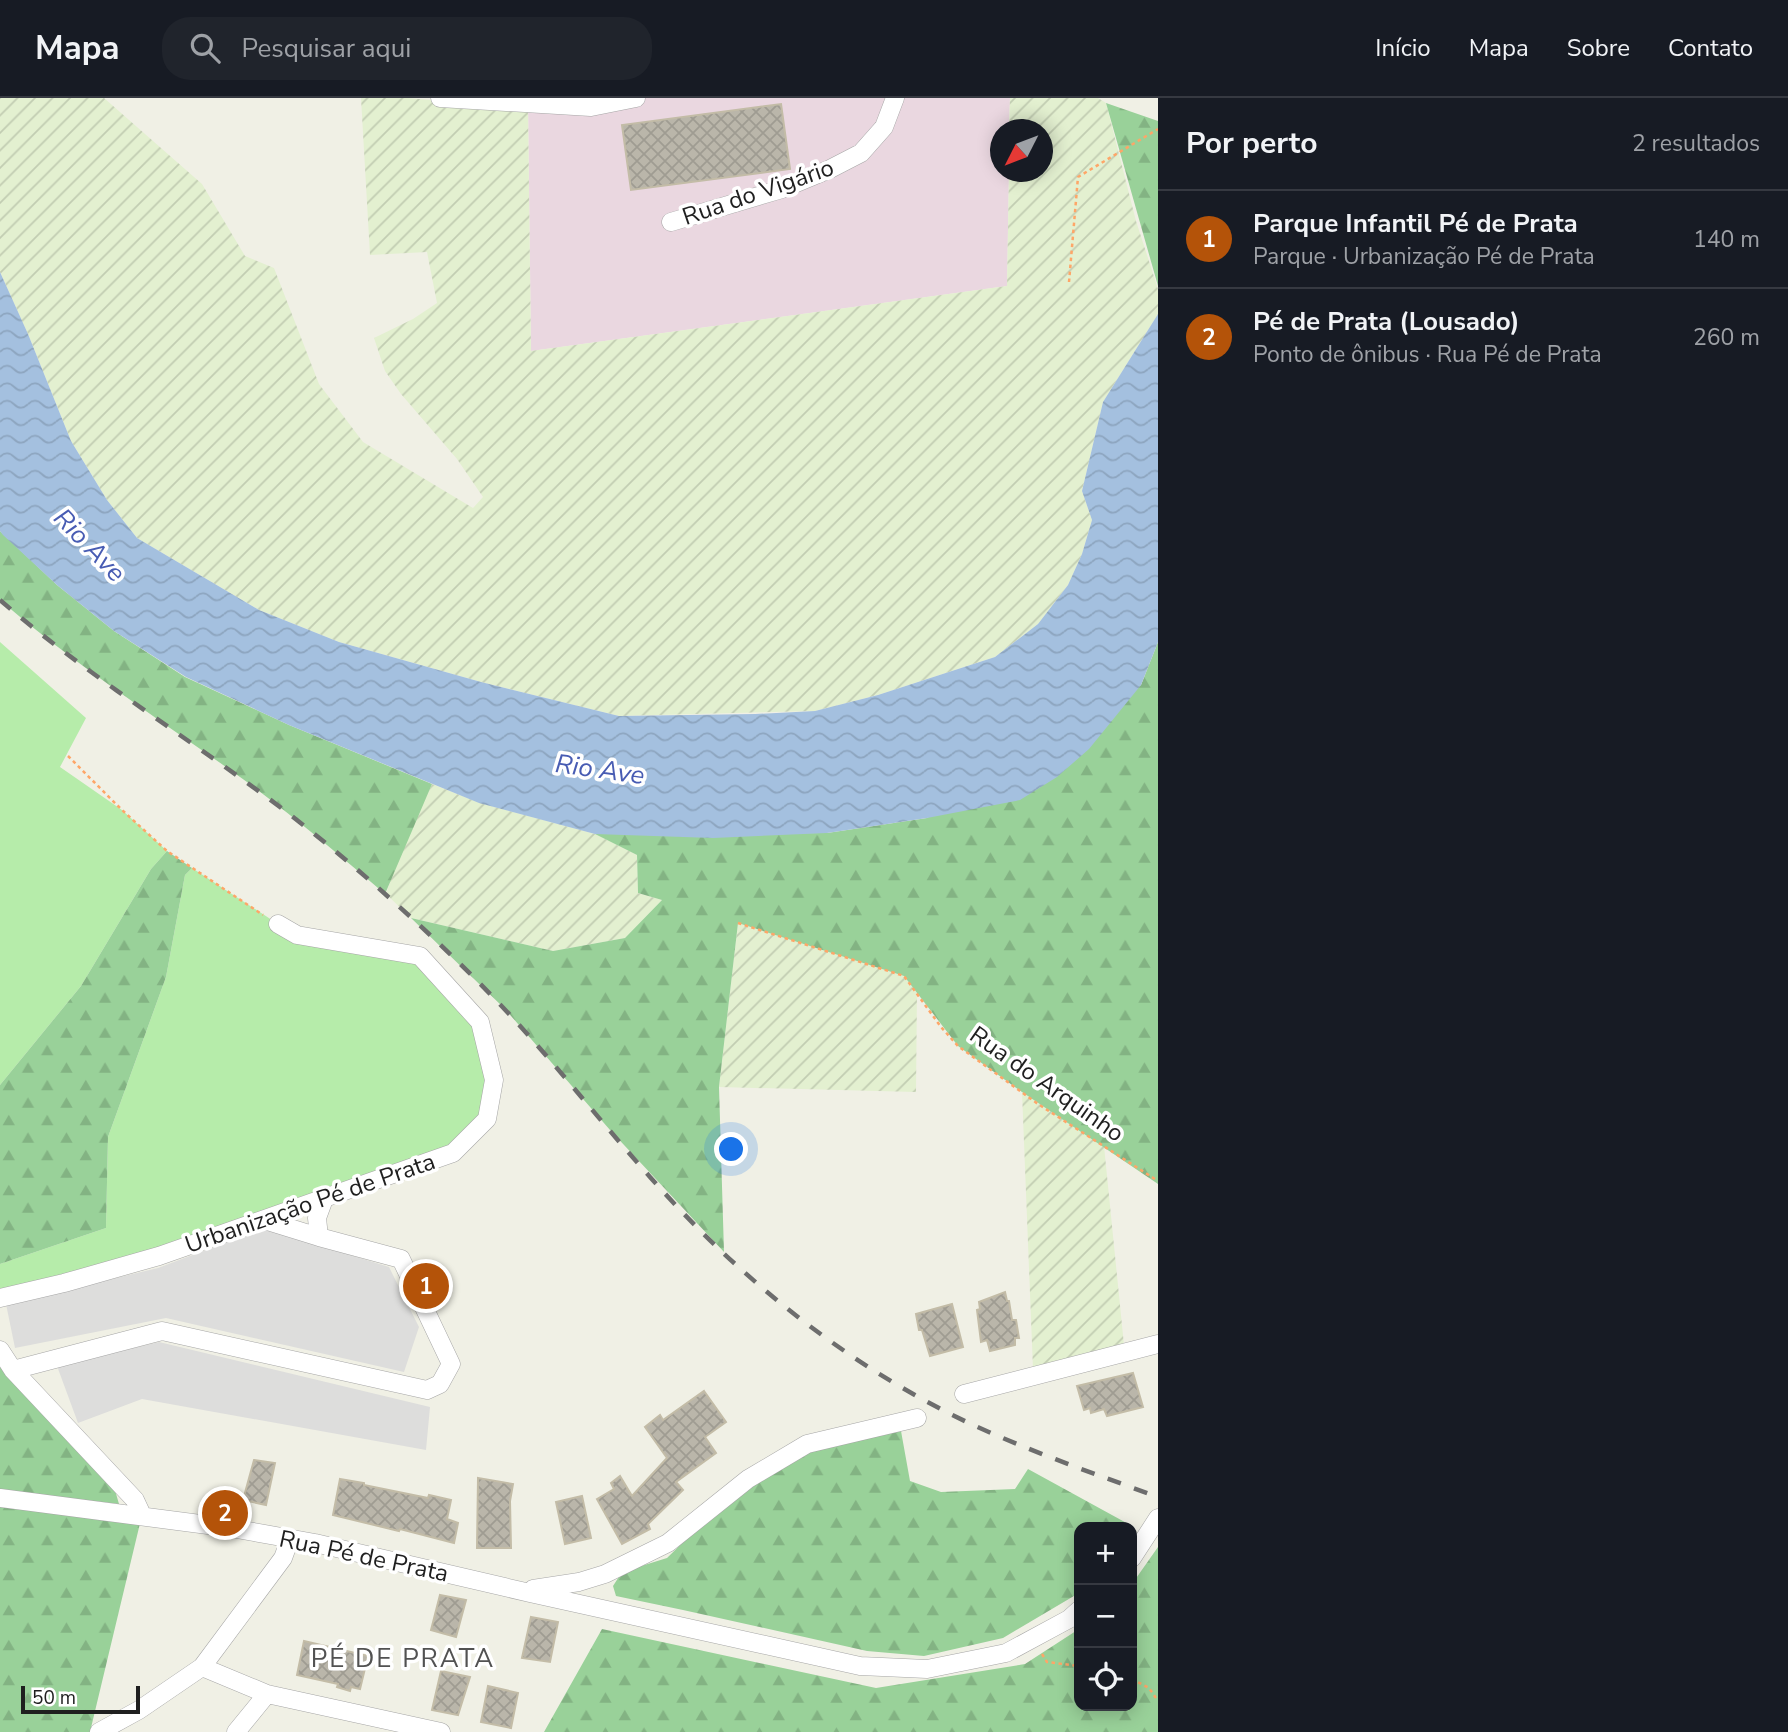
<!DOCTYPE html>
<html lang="pt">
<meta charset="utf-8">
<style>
body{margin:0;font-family:"Nunito Sans",sans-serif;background:#20242c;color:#f1f3f6}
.controls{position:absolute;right:21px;bottom:21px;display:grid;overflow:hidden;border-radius:14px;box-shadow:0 4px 18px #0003}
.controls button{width:63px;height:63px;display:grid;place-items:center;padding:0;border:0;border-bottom:2px solid #363941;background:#171b24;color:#f1f3f6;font:35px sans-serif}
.compass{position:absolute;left:990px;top:21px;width:63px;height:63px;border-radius:50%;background:#171b24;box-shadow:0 4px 18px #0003;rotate:228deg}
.scale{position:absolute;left:21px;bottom:18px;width:119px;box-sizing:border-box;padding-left:7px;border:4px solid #1f1f1f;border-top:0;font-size:19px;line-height:24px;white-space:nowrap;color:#1f1f1f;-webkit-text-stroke:5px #fff;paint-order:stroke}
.you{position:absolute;left:732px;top:1052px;width:24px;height:24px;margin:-18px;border:5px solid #fff;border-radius:50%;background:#1a73e8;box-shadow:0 0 0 10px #1a73e833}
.badge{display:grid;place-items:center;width:46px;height:46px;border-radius:50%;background:#b45309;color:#fff;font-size:23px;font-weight:700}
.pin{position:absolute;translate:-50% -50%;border:4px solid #fff;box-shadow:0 2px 7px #0006}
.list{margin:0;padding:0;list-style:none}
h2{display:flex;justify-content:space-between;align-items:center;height:91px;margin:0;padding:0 28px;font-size:30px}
h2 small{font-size:23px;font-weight:400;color:#9ea1a6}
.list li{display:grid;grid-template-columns:46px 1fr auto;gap:21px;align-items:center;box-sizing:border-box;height:98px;padding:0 28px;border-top:2px solid #363941}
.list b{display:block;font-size:26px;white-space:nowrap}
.list p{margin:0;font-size:23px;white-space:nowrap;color:#9ea1a6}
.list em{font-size:23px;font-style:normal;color:#9ea1a6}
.icon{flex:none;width:38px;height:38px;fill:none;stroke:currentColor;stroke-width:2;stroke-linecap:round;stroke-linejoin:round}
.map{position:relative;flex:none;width:1158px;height:1634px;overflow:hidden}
header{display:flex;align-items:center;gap:42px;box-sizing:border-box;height:98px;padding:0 35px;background:#171b24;border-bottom:2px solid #363941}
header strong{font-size:33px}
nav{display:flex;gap:38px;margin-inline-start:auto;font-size:24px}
.search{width:490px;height:63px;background:#20242c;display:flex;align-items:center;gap:18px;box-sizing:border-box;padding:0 24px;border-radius:28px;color:#9ea1a6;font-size:26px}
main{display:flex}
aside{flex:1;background:#171b24}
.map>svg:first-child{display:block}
.residential{fill:#dddddc}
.industrial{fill:#ead7e0}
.farmland{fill:url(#farmland-furrows)}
.grass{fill:#b6ecaa}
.forest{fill:url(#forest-firs)}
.water{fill:url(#water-waves)}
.building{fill:url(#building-cross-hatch);stroke:#c3bca7;stroke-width:2}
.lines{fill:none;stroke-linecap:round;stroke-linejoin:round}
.minor-casing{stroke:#a6a6a6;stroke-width:19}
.path{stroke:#fea668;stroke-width:2.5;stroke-dasharray:3.5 3.5;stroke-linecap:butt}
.minor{stroke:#fff;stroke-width:18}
.rail{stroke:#6d6d6d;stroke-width:4.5;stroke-dasharray:14 14;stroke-linecap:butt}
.labels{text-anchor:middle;stroke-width:7;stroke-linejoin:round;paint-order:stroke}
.street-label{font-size:24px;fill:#1f1f1f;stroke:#fff}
.water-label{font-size:26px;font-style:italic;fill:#485cb3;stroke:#fff}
.neighbourhood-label{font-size:26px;letter-spacing:2px;fill:#525252;stroke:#fff}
</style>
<header>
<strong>Mapa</strong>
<div class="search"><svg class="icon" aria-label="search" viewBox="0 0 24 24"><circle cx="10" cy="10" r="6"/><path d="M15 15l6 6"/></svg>Pesquisar aqui</div>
<nav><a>Início</a><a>Mapa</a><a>Sobre</a><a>Contato</a></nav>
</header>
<main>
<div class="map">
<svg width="1158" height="1634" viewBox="0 0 1158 1634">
<defs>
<pattern id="farmland-furrows" width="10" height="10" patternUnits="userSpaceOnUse" patternTransform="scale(1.75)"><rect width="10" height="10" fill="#e3f0d0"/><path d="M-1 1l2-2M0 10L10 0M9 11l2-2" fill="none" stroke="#c2cdb2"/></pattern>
<pattern id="forest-firs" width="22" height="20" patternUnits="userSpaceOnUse" patternTransform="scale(1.75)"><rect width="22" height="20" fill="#99d199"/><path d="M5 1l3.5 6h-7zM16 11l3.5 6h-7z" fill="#83b383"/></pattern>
<pattern id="water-waves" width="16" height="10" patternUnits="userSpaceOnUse" patternTransform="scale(1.75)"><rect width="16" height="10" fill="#a4c0df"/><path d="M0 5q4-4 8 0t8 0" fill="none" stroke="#8da5bf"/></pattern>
<pattern id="building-cross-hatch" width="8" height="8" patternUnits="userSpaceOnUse" patternTransform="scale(1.75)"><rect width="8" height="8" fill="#bab6aa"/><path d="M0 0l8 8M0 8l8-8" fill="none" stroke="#9f9c92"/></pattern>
</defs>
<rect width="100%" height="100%" fill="#f0f0e5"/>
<path class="residential" d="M264,1130l125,39 30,60 -15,45 -238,-54 -151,30 -9,-44 152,-36z
M159,1244l271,65 -4,43 -284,-51 -64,24 -21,-57z"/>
<path class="industrial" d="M528,0h482l-1,31 -9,1v42h9l-2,114 -476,65z"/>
<path class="farmland" d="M0,0h104l98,86 43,72 29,12 45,116 44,58 110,66 10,-11 -26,-38 -56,-65 -16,-23 -11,-33 39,-19 24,-16 -10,-51 -57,3 -9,-157h47l120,11 3,242 476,-65 2,-114h33v-42l-33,-1 1,-31h88l8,5 30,118 22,68v25l-55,88 -21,89 10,29 -10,34 -14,31 -30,39 -43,33 -117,38 -63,16 -196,5 -138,-34 -142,-40 -80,-32 -122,-72 -30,-38 -36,-59 -43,-107 -28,-62z
M432,686l48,19 115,31 42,21 1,38 24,7 -37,38 -72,13 -142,-33 -25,-24 12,-37z
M738,825l166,53 13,17 -1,99 -197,-5z
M1022,994l82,54 20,199 -91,24z"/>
<path class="grass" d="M0,544l86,76 -26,49 62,43 45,41 -16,18 -70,117 -81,99z
M192,770l86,56 142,32 60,66 14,58 -7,39 -34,34 -453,145v-34l106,-36 2,-91 58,-160 19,-102z"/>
<path class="forest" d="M1106,5l52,18v165z
M0,433l57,54 57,46 71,46 104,48 143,59 -47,110c-47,-40 -94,-80 -145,-117 -81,-58 -165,-112 -240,-177z
M1158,544v542l-136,-92 -64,-46 -54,-70 -166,-53 -19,164 5,165 -114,-122 -105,-121 -94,-91 142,33 72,-13 37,-38 -24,-7 -1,-38 -42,-21 232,-1 100,-15 214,-133z
M167,753l25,17 -7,7 -19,102 -58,160 -2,91 -106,36v-179l81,-99 70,-117z
M0,1252l110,123 9,31 -119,-14z
M901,1333l9,50 31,11 74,-3 13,-20 104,57 5,15 -5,5v-19h-53v66l-76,45 -79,18 -57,-5 -184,-41 -67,-14 -3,-10 9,-14 45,-14 81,-79 73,-31z
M0,1400l142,17 -52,217h-90z
M1158,1449v185h-614l58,-103 274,59 149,-24 54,-35v77h53v-122z"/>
<path class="water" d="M0,174l28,62 43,107 36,59 30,38 122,72 80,32 142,40 138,34 136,-2 60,-3 63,-16 117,-38 43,-33 30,-39 14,-31 10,-34 -10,-29 21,-89 55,-88v328l-17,43 -52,64 -32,28 -37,23 -93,18 -100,15 -114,5 -118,-4 -116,-31 -190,-78 -103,-48 -72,-46 -57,-46 -54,-50 -3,-4z"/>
<path class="building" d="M781,6l9,65 -159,21 -9,-65z
M1005,1194l2,9h2l3,19h4l3,18h-4v7l-25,6 -3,-11 -6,2 -4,-32 3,-1 -1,-7z
M952,1206l11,43 -33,9 -8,-26h-3l-3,-16z
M1133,1275l10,34 -36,9 -3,-7 -13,4 -1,-5 -6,2 -7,-24z
M704,1293l22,31 -21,15 11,16 -40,29 7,8 -35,34 2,5 -28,15 -25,-45 17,-10 -3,-6 9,-7 12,20 35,-38 -22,-31 15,-12 3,5z
M254,1362l21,3 -9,42 -23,-5z
M478,1380l35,6 -3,17 1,47h-34z
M340,1381l24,4v2l64,13 1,-3 22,5 -4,19 11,4 -4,20 -54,-14 -1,2 -66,-16z
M582,1398l9,42 -26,6 -9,-42z
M440,1497l26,5 -10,37 -25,-7z
M531,1519l27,5 -8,40 -28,-4z
M304,1543l64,15 -8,33 -9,-2 -1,4 -13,-4 1,-3 -41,-9z
M441,1573l29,6 -12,38 -26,-5z
M488,1588l30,7 -7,35 -30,-6z"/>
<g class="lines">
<g class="minor-casing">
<path id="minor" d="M440,0l151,9 45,-9
M671,124l111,-33 48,-20 31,-16 23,-26 11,-29
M319,1139l-2,-19 7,-19
M0,1200l64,-15 95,-27 294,-103 34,-34 7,-39 -14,-58 -60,-66 -123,-21 -19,-11
M0,1252l13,20 122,130 7,15
M13,1272l149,-39 265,59 13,-6 11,-20 -50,-105 -82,-22 -55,-17
M964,1296l194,-50
M0,1400l231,30 84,15 215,50 330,73 67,3 79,-16 63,-34 10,-9
M1132,1460l26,-40
M533,1491l46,-7 26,-8 63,-31 80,-64 59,-35 110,-26
M202,1569l65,27 174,38
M99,1634l40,-22 63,-43 81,-109 7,-19
M236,1634l31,-38"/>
</g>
<path class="path" d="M1069,184l9,-105 80,-48
M68,658l54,54 45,41 96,64
M738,825l166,53 37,51 17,19 80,58 120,77
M1042,1556l5,8 32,4
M1132,1581l17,9 9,13"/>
<use href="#minor" class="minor"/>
<path class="rail" d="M0,502c75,65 159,119 239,177 51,36 99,75 145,116 54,48 106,98 153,152 67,77 129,158 206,226 68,61 145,114 228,153 61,28 124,50 187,73"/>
</g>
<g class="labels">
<g class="street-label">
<text transform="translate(758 94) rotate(-19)" y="8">Rua do Vigário</text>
<text transform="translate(1047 986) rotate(35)" y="8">Rua do Arquinho</text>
<text transform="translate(310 1105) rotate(-19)" y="8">Urbanização Pé de Prata</text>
<text transform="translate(364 1458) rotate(12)" y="8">Rua Pé de Prata</text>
</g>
<g class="water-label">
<text transform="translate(90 447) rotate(46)" y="9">Rio Ave</text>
<text transform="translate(600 671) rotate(8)" y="9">Rio Ave</text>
</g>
<g class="neighbourhood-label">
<text x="403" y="1569">PÉ DE PRATA</text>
</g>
</g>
</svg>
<div class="controls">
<button>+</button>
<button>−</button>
<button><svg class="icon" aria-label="locate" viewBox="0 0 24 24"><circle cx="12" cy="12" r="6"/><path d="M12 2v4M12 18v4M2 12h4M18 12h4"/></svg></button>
</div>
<svg class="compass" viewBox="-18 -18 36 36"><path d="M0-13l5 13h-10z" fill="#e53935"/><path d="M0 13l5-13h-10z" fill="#9ea1a6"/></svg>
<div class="scale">50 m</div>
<div class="you"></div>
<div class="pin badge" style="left:426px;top:1188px">1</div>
<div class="pin badge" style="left:225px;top:1415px">2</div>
</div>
<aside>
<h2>Por perto<small>2 resultados</small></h2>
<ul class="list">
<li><span class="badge">1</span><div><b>Parque Infantil Pé de Prata</b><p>Parque · Urbanização Pé de Prata</p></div><em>140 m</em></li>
<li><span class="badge">2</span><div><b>Pé de Prata (Lousado)</b><p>Ponto de ônibus · Rua Pé de Prata</p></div><em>260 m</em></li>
</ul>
</aside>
</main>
